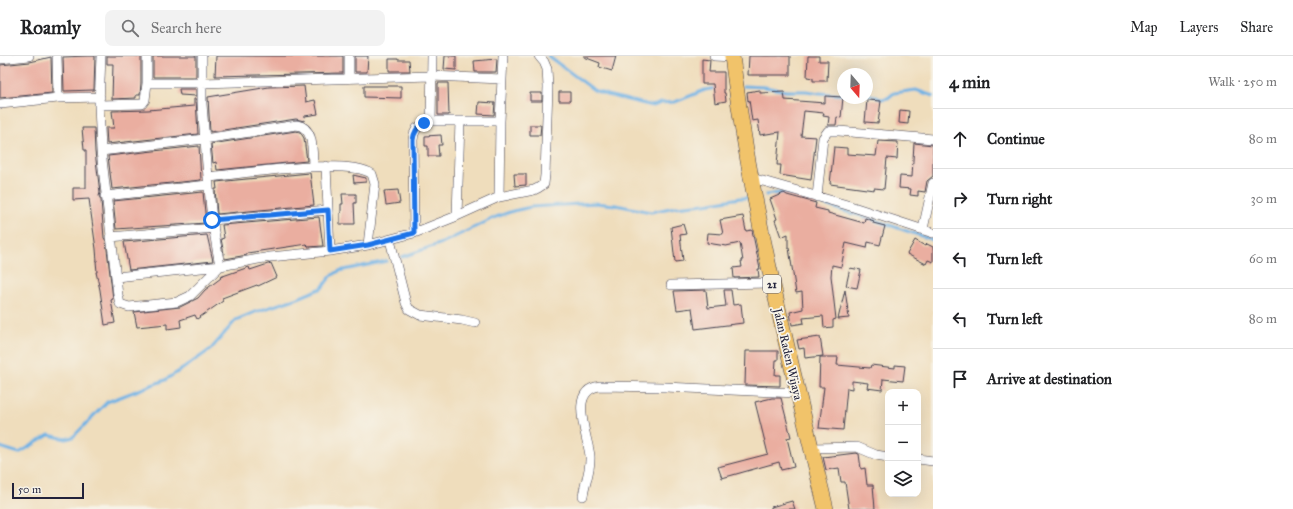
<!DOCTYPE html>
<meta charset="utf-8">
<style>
body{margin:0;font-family:"IM FELL Great Primer",serif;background:#f2f2f2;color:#202124}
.controls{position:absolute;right:12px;bottom:12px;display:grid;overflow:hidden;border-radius:8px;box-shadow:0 4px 16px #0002}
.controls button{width:36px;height:36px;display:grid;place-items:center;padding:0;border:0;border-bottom:1px solid #e0e0e0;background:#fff;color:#202124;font:20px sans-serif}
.compass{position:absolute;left:837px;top:12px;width:36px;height:36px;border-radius:50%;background:#fff;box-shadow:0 4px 16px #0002;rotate:161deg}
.scale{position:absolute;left:12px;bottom:10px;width:72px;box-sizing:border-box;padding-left:4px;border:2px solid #22223b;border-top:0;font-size:11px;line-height:14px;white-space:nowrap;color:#22223b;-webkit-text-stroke:3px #f7f3e8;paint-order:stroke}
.stop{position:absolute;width:12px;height:12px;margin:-9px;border:3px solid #1a73e8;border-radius:50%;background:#fff}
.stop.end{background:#1a73e8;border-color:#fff;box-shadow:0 1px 4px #0008}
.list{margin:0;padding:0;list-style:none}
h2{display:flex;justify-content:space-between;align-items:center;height:52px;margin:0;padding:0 16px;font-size:17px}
h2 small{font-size:13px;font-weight:400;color:#757577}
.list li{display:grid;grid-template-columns:26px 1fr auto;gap:12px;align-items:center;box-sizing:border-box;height:60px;padding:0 16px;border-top:1px solid #e0e0e0}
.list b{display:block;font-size:15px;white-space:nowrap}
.list em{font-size:13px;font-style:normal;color:#757577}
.icon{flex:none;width:22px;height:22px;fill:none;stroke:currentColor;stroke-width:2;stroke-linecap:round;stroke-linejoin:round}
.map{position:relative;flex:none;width:933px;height:453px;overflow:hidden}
header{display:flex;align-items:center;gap:24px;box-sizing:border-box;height:56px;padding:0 20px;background:#fff;border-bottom:1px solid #e0e0e0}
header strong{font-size:19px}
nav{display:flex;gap:22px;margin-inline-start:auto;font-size:14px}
.search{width:280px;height:36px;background:#f2f2f2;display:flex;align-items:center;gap:10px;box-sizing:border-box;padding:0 14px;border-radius:8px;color:#757577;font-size:15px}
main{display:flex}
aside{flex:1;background:#fff}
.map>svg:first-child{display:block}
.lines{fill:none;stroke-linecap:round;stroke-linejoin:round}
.stream{stroke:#70b2e5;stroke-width:3}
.building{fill:#eaaea0}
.minor-casing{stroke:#413e4e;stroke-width:10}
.trunk-casing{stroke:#413e4e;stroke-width:16}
.minor{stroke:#fff;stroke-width:9}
.trunk{stroke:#f1c36a;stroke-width:15}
.route{stroke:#1a73e8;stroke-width:5}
.labels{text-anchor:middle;stroke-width:3.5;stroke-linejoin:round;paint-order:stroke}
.shield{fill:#f7f3e8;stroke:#62616f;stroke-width:1}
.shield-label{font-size:11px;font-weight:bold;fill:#22223b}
.street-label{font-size:12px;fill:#22223b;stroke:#f7f3e8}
</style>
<header>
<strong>Roamly</strong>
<div class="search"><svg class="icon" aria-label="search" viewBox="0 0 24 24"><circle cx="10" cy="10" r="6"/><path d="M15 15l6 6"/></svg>Search here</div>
<nav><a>Map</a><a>Layers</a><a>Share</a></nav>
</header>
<main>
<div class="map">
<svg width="933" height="453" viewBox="0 0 933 453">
<rect width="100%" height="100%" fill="#f7f3e8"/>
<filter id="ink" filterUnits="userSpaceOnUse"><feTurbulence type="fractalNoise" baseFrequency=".025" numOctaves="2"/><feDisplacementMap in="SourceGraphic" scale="8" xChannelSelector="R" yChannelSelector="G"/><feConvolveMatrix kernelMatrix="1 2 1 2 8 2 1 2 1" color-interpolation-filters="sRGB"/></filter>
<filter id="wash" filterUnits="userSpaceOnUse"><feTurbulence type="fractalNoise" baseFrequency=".012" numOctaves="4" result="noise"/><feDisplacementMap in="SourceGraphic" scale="16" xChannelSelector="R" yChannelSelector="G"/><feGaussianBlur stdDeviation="0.9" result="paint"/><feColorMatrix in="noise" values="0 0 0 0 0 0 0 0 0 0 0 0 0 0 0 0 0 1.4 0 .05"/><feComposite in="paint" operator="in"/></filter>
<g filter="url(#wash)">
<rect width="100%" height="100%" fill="#efddbc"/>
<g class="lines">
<path class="stream" d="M548,0l46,34 13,5 46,11 8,-3 14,-1 30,-12 11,-2
M743,30l22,1 21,4h20l14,2 23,2
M867,39h5l9,4 7,-1 6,-5 22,-3 17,6
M766,139l19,-3 33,10 22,8 32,9 61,21
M402,201l40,-14 54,-26 17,-6 18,-4 64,-4 21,2 35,7 24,-5 30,-3 35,-6h7
M0,391l19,6 30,-18 17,4 7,-2 34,-35 58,-22 19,-12 27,-19 25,-29 19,-8 43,-14 24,-10 8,-11 9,-6 48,-10"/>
</g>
<g id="blocks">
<path class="building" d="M87,0h8l-1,34 -30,1 -1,-34z
M107,0h34v27l-1,12h-4v3l-24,1 1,-35h-6z
M153,0h43v21h-43z
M216,0h127v17l-128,3z
M355,0h13l-1,16h-12z
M445,0h11v14l-12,-1z
M584,0h32l-4,15 -13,-4 1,-4 -16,-6z
M749,0h41v19h-42z
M808,0h11v5h9l-1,20h-14v-3l-6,-1z
M51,1l1,36 -52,5v-33l30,-3z
M389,3h9v1h11l1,11h-21z
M497,3l-1,13h-21l-1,-11z
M702,3l8,1 -1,12h15v21h1l1,8 -11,2 -2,-19h-11z
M438,27h10l1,32h-11z
M304,30l2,16 9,-2 3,14 -13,2 -1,5 -8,-2 -86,13 -2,-35 61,-10z
M364,30h37v12l-37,-1z
M179,33h17v7l-16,-1z
M760,34v3l24,-1 1,8 40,3v-7l18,1 -2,21 -4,-1 -1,8h-8l1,-8 -6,-1 1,-3 -20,-2 -3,25 15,1 -5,43 -31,-5 1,-10h-4l3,-33 -20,3 -2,-15 -6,1 -3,-21 -1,1 -1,-9z
M559,36h11v9h-11z
M530,37h12v8h-12z
M194,43h2l2,35 -91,10 -1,-16h8l-2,-17 36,-1 46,-4z
M867,44l14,1 -3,22 -13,-1z
M479,46l16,1 -1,12 -16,-1z
M900,54l9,1 -1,13 -9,-1z
M530,69h11l-1,10h-10z
M82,72h12l1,24 5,41 -1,3 2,4 3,38 2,3 7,58 -2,1 4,23 -10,2 -5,-35 -4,-18h1l-1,-11h1l-1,-12 -7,-50 -16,1v-12h13v-38h-2z
M296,75l4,1 4,6 3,23 -90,9 -1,-8 -3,1 -2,-19z
M441,79l1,10h-4l1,11h-11v-10h-3v-10z
M878,85l20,1 -1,17 -10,-1 -3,31 -10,-1v2l-44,-6 4,-37 13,1v6l29,2z
M914,87l19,2v31l-6,5 -2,11 -7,-1v5l-8,-1 1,-6 -12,-1 1,-12 12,1z
M199,90l2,34 -89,9 -4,-33z
M310,117l4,32 -97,9 -2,-25h2l-1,-7z
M514,118h12v11l-11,1z
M353,119l13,3v4l-12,1z
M398,134l2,13 -14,2 -2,-14z
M203,136l3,31 -90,6 -3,-28z
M784,137l3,2 29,8 -1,5 13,3v2l36,10 1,-5 9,3 -1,2 12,3 -5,19 -12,-3 -1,6 -21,-5 -5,24 -9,-2 -1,11 5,43 -3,1v7l-9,1 -1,-12 -20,2 1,5 -12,2 -2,-13 13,-3 -1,-17 -6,1 -7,-45h-1v-14l-7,3 -6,-17 2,-1 -7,-20z
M342,138h14v9h-2l1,21h-15v-11h1v-9h2z
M743,160l3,15 6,-1 8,39h-2l1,8 -25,1 -1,-10 9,-1 -1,-6h2l-3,-18 -14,3 -19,-3 1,-10 15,1 -3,-14z
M319,161l4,29 -15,1 -1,-3 -60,9v2l-22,4 -4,-20 3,-1 -2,-13z
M683,168l3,10 -6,1 3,26 -8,1 -4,-35z
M207,179l6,26 -84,9 -5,-28z
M915,184l10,6 2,-2 6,3v15l-5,-2 -2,4 -19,-10z
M271,207l6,14 -19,9 -1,-1 -35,13 1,3 -26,18 -2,-4 -15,5 1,7 -14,2v-5l-30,3 -3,-15 46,-5 18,-9 7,-8 16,-12 -1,-1 29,-10 1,3z
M850,212l11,2 -4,18 -11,-2z
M706,234l2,18 18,-2 -2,-16h7l2,15 8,-1 2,19 -48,6 -3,-21 -15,2 -3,-19z
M845,234l4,28 -11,1z
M820,281l3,19 -18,2 -1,-10 -5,1 -2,-9z
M746,295h32v9h-2l-1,15h5v11l-35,-1z
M820,301h18l-1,8 33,3 1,-3 24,3v-3l10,1 -2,15 -20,-2 -1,11 -15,-2 1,-5 -16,-2v8l-5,-1 -4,42 -24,-2 5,-41h-5z
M772,342h9l10,39 -4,1 7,29 -13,3 -2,-8 -57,16 -4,-11 50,-13 -13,-52z
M856,397l3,1 2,15 4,-1 2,17h6l2,24h-26l-4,-27h-4l-2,-14 -13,2 -3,-13z
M792,445l3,8h-24v-2z"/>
</g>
</g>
<g filter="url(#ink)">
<use href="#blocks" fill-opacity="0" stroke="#413e4e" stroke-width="1"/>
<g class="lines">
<g class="minor-casing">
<path id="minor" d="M57,0l1,42
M101,0l-2,49 2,46 17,144 2,9 9,3 48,-5 13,-6 30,-30 50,-9 60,-6 38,-6 7,-61 -3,-10c-24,-17 -132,0 -164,3l4,43 8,46 -104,11
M147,0v27
M202,0v48l6,73
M714,0l19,1
M0,3l29,-3
M349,22v-22
M0,48l58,-6 42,-1
M99,49l43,-1 3,-4 2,-17h55l229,-7 71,3 1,-23
M431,65l1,-65
M101,95l103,-12 93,-14c18,3 15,27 16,42
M326,110l4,85
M752,122l95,27 86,28
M105,140l103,-11
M499,141l1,-76 2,-42
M817,141l6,-59 5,-7h11l94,8
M457,160l3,-95
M212,164l116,-10
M923,173l10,-46
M414,177l-1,-93 1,-6 3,-6 14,-7h69
M110,181l104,-9
M390,184l16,63 3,6 11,6 42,5 13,3
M368,189l46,-12 43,-17 42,-19 35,-7 4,-2 6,-4 1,-9 3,-88 -1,-18 -3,-7 -5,-6
M671,229l101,-2
M812,392l45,-1 19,8 12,2
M918,403l15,2
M583,440c2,-14 8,-26 7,-40 -2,-20 -23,-66 10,-70l65,1 132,6"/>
</g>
<g class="trunk-casing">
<path id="trunk" d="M732,0c19,153 58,303 94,453"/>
</g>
<use href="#minor" class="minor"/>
<use href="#trunk" class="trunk"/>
</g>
</g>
<g class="lines" filter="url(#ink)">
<path class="route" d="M212,164l116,-10 2,41 38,-6 46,-12 -1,-93c1,-8 4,-13 11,-17"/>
</g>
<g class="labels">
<rect class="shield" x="763" y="219" width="18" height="18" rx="3"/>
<g class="shield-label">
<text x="772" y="232">21</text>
</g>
<g class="street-label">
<text transform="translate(788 298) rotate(77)" y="4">Jalan Raden Wijaya</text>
</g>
</g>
</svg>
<div class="controls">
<button>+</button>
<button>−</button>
<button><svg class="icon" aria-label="layers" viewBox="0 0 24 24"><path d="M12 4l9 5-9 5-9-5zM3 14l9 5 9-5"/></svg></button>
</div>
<svg class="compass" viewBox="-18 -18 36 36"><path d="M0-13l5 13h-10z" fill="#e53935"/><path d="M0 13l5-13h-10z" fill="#757577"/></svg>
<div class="scale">50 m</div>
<div class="stop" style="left:212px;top:164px"></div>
<div class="stop end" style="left:424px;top:67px"></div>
</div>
<aside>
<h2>4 min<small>Walk · 250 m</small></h2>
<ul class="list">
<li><svg class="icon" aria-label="ahead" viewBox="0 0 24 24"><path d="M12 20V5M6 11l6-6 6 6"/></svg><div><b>Continue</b></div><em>80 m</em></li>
<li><svg class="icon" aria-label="right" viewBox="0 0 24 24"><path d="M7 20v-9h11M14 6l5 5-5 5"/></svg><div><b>Turn right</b></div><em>30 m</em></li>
<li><svg class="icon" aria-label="left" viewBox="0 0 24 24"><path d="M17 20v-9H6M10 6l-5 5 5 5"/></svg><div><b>Turn left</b></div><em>60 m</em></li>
<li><svg class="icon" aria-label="left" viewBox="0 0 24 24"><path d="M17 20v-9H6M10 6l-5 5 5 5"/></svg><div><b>Turn left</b></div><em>80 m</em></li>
<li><svg class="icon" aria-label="arrive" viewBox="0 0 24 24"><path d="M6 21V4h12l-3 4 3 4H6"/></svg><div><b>Arrive at destination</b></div></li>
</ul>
</aside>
</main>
